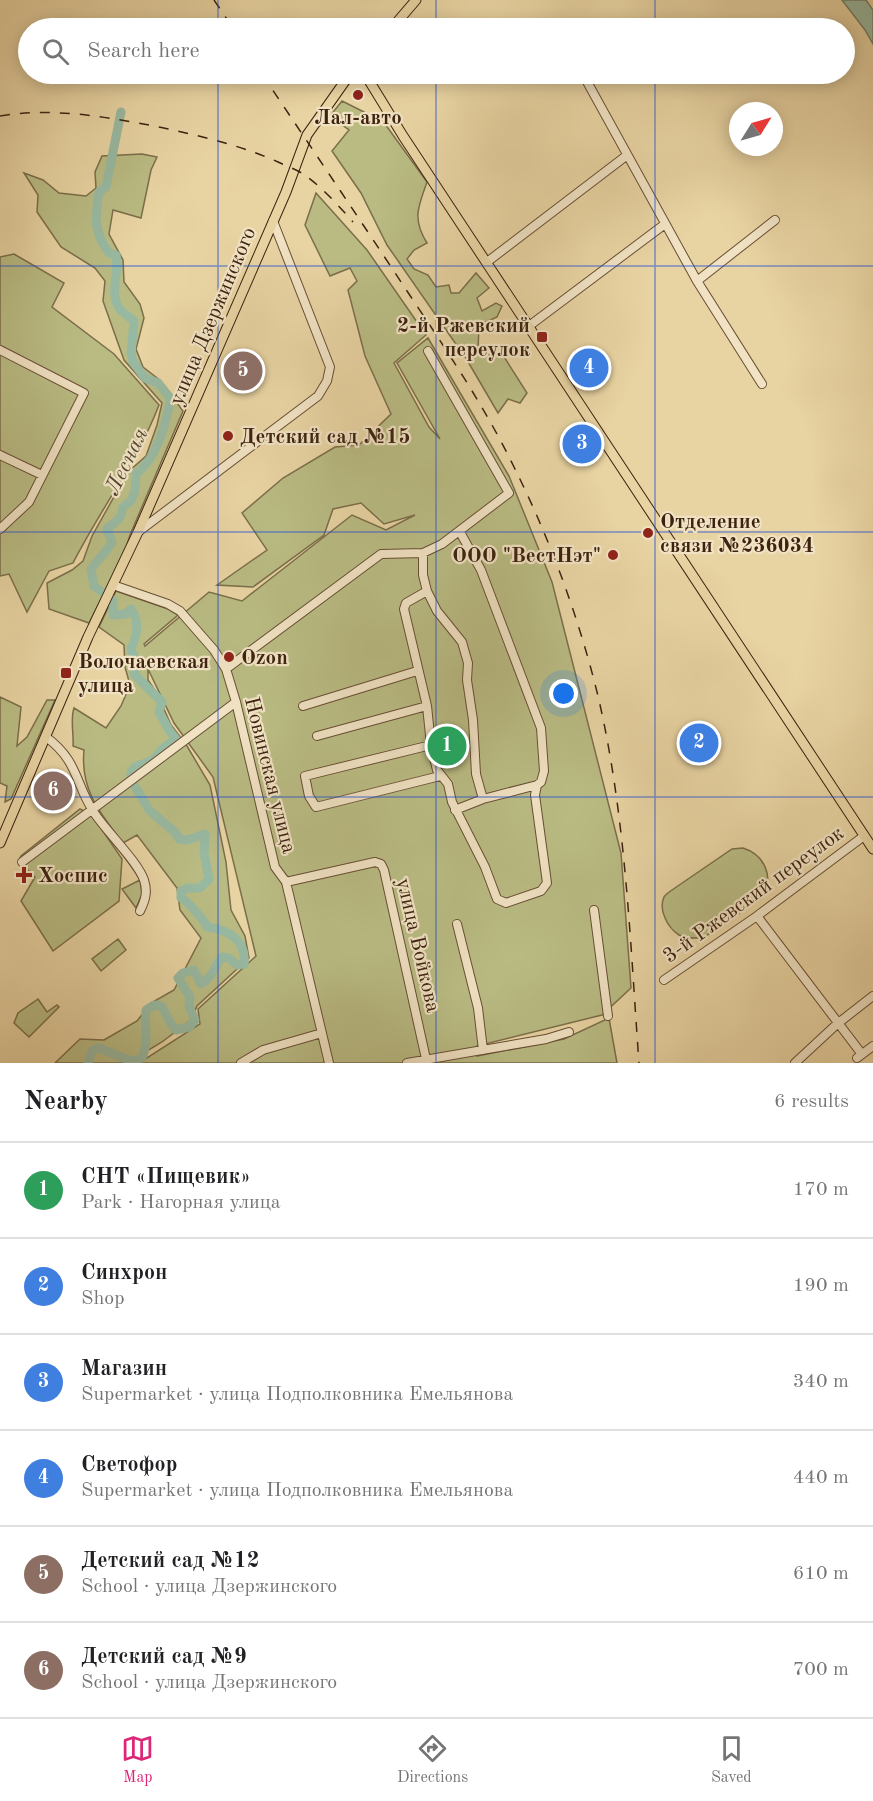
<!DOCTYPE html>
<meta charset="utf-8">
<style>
body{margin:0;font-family:"Old Standard TT",serif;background:#f6f6f6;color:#202124}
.compass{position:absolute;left:729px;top:102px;width:54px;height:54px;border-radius:50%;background:#fff;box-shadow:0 3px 15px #0003;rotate:53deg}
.you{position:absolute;left:564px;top:694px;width:21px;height:21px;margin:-15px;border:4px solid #fff;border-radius:50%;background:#1a73e8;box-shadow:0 0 0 9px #1a73e833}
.badge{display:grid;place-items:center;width:39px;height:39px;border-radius:50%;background:#db2777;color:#fff;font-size:20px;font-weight:700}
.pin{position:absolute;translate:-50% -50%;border:3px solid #fff;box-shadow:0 2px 6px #0006}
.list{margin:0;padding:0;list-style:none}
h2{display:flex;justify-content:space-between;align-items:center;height:78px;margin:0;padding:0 24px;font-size:26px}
h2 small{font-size:20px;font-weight:400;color:#757577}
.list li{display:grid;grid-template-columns:39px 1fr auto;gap:18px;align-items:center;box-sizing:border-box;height:96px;padding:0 24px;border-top:2px solid #e0e0e0}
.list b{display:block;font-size:22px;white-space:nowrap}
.list p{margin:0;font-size:20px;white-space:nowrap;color:#757577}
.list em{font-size:20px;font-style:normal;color:#757577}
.icon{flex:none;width:33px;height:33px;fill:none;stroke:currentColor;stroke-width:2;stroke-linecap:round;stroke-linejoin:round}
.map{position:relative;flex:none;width:873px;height:1063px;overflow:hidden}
.search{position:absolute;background:#fff;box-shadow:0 3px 15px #0003;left:18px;right:18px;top:18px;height:66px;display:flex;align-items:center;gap:15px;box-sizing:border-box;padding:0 21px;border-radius:33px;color:#757577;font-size:22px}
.sheet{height:654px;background:#fff}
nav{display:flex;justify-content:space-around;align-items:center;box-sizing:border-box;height:84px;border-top:2px solid #e0e0e0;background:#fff;font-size:16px;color:#757577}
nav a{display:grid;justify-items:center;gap:3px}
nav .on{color:#db2777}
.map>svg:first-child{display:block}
.green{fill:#b9bb83;stroke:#7b6e4a;stroke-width:1.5}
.water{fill:#98b9a1;stroke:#747d67;stroke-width:1.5}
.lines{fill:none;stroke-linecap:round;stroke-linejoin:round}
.river{stroke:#98b9a1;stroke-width:9}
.minor-casing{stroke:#684e34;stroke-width:10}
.major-casing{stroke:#3d2210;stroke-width:11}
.minor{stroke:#f0e2c3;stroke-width:8}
.major{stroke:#e8d3a2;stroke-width:9}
.rail{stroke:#3d2210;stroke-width:1.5;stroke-dasharray:10 10;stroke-linecap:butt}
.grid{fill:none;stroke:#1d4ed8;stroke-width:1.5;stroke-opacity:0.55}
.poi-dot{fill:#8f2418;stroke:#f0e2c3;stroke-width:2}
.labels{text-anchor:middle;stroke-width:4.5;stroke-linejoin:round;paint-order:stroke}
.poi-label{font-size:21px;font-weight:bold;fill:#3d2210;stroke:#f0e2c3;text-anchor:start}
.street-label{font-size:21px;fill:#3d2210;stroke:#f0e2c3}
.water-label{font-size:22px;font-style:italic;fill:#544834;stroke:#f0e2c3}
</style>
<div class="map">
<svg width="873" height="1063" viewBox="0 0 873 1063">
<rect width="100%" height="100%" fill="#e8d3a2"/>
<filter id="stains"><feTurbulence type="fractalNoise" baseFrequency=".00333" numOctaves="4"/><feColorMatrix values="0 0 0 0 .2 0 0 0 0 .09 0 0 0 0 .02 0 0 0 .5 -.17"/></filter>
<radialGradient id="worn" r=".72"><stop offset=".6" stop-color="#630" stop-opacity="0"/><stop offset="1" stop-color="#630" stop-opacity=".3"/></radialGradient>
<path class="green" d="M342,101l26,13 12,3 47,65c-9,25 -15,37 0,61l-13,7 -7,9 7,10 14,6 8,12 13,-2 2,8h8l17,-20 13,15 -12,10 5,13 14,-8 6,3 -5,11 -18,8 -1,26 14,5 9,-4 26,41 -7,10 -12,-4 -10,14 -31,-53 -80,-115 -26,-52 -29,-42 17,-21 -19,-14z
M142,154l15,3 -6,13 -10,48 -28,-8 -4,24 14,26 1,22 16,22 4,14 -8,31 7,18 18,14 22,30 -53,124 -6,19 -35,69 -40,-14 -2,-26 25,-13 11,-9 9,-25 36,-64 18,-16 11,-31 5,-22 -38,-43 -21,-59 2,-20 -10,-13 -34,-21 -24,-35 1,-17 -14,-22 19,7 16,13 27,3 10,-8 -1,-16 7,-16z
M316,193l51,57 59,85 -32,28 35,64 11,12 -43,-76 31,-25 81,138 43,106 69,271 10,135 -29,27 -125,31v10l87,-17 45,-21 8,45h-478l61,-39 -2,-15 58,-53 -43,-179 -39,-54 -26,-54v11l9,13 14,32 16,21 23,39 16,77 5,48 14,26 4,22 -52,48 -6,14 -29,22 -25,15 -6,6h-76l25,-24 24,1 33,-19 14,-18 23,-13 27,-52 -21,-28 -3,-22 -40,-53 -14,8c-23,-30 -43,-53 -39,-93l-11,-4c1,-12 -3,-27 1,-38l32,20 15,-22 9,-21 -5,-18 -1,-22 -25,-18 17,-36 52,18 10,6 -34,29 1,2 64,-54 33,9 110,-86 34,15 29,-15 -31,9 -23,-21 -28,6 -9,26 -71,52 -36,-2 50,-35 -25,-37 41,-35 52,-31 24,-2 32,-31 -26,-58 -17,-66 9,-9 -7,-13 -20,8 -25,-51z
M14,254l50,29 -12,24 62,47 45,51c-21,55 -59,105 -86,158l-24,8 -22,41 -18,-38 -9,2v-319z
M0,697l21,10 -4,39 10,-9 20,-37h8l-44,99 -6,3 2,-16 -7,-3z
M80,809l12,6 30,44 -3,42 -66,50 -32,-50 14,-24 -16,-16 2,-5z
M743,848c22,7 31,29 20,49l-60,41c-8,0 -17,1 -24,-3 -11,-7 -21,-25 -15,-38 2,-3 5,-5 8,-7l60,-41z
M140,880l2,14 -6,14 -14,-19z
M118,939l8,11 -25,21 -9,-12z
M38,999l9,13 10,-7 2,2 -30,30 -15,-14 4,-10z"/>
<path class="water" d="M842,0h24l7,10v34l-8,-14z"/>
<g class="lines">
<path class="river" d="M88,1063l4,-12 7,-3 32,13 11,-3c7,-15 2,-31 4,-48l8,-5 7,1c6,8 8,17 15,24l13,-3 6,-7 -6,-14 1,-9 -12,-19 5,-5 11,-3 7,14c12,-7 13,-17 21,-27l7,1 8,7 7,-1c3,-23 -16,-35 -37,-37 -2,-6 -20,-27 -26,-29v-7l7,-3h12l9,-9 -5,-26 1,-19 -18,6 -8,-1 -3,-6 -26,-22 -19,-31v-8l4,-5 18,-7 9,-11 14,-10 -7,-9 -10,-18 3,-10 -28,-28 3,-10 -6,-15c6,-13 9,-28 0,-40l-5,5 -13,1v-15l-19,-14 -3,-17c7,-10 16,-17 21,-27l-5,-13 13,-11 3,-11 8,-6 4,-10 1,-17c22,-17 29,-49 35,-75l-13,-16 -13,-5 -12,-16 -2,-9 3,-32c-4,-4 -12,-8 -15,-13 -10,-16 1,-37 -3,-53l-7,-2c-16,-22 -14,-35 -10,-61l7,-5 15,-75"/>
<g class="minor-casing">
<path id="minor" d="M585,78l112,203 65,103
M487,262l139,-106
M697,281l78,-61
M529,326l136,-102
M0,350l84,43 -55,109 -29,27
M0,455l42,20
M138,532l180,-136 9,-15 3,-14 -57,-146
M423,553v22l4,16 10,20 25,31 6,21 -1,17 6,40 3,54 7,25
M113,585l55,19 12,7 34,39 12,19 10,33 39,165 11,15 43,181
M427,591l-21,12 -2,6 23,97 4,39 6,25 11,14 4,18 33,65 12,32 9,4 35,-12 6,-8 -12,-88 2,-10 4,-3 3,-11 -3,-43 -60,-158 -21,-38
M226,669l155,-115 42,-1 19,-9 67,-51 -81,-142
M303,706l114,-35
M317,736l110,-30
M46,737c33,24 29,48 49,77 12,18 43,48 49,66 4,12 1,21 -4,31
M431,745l-126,31 4,20 7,11 124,-31
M455,810l28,-11 54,-14
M22,862l214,-160
M286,882l89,-20 6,2 3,6 42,189
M594,910l14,106
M757,916l104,137
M457,924l21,84 5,42
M664,980l93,-64 107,-80
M857,1058l16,-12
M241,1063l22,-13 59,-17
M407,1063l139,-24 23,-7
M795,1063l42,-39 36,-28"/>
</g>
<g class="major-casing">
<path id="major" d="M392,28l24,-28
M365,74l38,62 470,713
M0,843l88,-206 50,-105 148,-340 21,-57 43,-61"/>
</g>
<use href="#minor" class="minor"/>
<use href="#major" class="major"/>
<path class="rail" d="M214,0l19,28
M262,74c48,72 97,144 145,217 38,57 77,114 107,176 36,72 65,151 84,229 28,120 32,245 41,367
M0,116c53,-9 107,1 159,11 41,9 81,18 119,35 8,4 18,7 25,12 18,12 35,31 50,48"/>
</g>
<path class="grid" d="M218,0v28M436,0v28M655,0v28M218,74v989M436,74v989M655,74v989M0,266h873M0,532h873M0,797h873"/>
<g class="poi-dot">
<circle cx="358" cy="95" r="6"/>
<rect x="536" y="331" width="12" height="12" rx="3"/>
<circle cx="228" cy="436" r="6"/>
<circle cx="648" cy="533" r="6"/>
<circle cx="613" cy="555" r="6"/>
<circle cx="229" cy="657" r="6"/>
<rect x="60" y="667" width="12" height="12" rx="3"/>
<path d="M21 866h6v6h6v6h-6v6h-6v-6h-6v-6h6z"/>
</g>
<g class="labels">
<g class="poi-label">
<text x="358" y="124" text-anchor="middle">Лал-авто</text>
<text x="530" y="332" text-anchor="end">2-й Ржевский<tspan x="530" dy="24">переулок</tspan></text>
<text x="240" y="443">Детский сад №15</text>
<text x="660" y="528">Отделение<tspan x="660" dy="24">связи №236034</tspan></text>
<text x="601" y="562" text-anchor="end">ООО "ВестНэт"</text>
<text x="241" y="664">Ozon</text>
<text x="78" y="668">Волочаевская<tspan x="78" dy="24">улица</tspan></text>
<text x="38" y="882">Хоспис</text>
</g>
<g class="street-label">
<text transform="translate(212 316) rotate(-67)" y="7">улица Дзержинского</text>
<text transform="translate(271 775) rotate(76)" y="7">Новинская улица</text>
<text transform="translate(753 894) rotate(-36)" y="7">3-й Ржевский переулок</text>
<text transform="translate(419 945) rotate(77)" y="7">улица Войкова</text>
</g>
<g class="water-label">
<text transform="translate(125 461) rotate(-64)" y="8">Лесная</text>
</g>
</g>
<rect width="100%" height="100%" filter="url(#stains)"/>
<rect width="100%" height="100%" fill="url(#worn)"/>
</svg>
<svg class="compass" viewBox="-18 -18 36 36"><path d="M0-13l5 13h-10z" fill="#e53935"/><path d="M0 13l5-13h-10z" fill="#757577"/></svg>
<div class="you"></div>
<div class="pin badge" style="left:447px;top:746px;background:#2e9e5b">1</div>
<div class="pin badge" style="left:699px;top:743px;background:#3f7fe0">2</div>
<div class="pin badge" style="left:582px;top:444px;background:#3f7fe0">3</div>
<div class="pin badge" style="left:589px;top:368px;background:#3f7fe0">4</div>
<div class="pin badge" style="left:243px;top:371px;background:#8d6e63">5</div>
<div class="pin badge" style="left:53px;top:791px;background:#8d6e63">6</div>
<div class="search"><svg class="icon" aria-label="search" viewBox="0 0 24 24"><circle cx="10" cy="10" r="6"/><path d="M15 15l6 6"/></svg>Search here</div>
</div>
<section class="sheet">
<h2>Nearby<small>6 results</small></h2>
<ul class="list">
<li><span class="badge" style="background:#2e9e5b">1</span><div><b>СНТ «Пищевик»</b><p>Park · Нагорная улица</p></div><em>170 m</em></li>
<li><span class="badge" style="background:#3f7fe0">2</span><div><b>Синхрон</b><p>Shop</p></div><em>190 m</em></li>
<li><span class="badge" style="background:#3f7fe0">3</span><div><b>Магазин</b><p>Supermarket · улица Подполковника Емельянова</p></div><em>340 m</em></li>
<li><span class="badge" style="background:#3f7fe0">4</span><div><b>Светофор</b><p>Supermarket · улица Подполковника Емельянова</p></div><em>440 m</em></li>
<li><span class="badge" style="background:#8d6e63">5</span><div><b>Детский сад №12</b><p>School · улица Дзержинского</p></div><em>610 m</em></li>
<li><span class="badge" style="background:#8d6e63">6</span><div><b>Детский сад №9</b><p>School · улица Дзержинского</p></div><em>700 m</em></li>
</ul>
</section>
<nav>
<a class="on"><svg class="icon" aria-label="map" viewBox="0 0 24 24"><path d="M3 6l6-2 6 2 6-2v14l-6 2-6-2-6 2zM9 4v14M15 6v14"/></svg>Map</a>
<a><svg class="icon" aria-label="directions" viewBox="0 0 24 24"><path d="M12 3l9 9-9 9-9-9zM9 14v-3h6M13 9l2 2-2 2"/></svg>Directions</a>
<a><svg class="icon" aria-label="saved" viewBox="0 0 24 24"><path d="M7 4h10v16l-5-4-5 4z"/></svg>Saved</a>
</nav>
